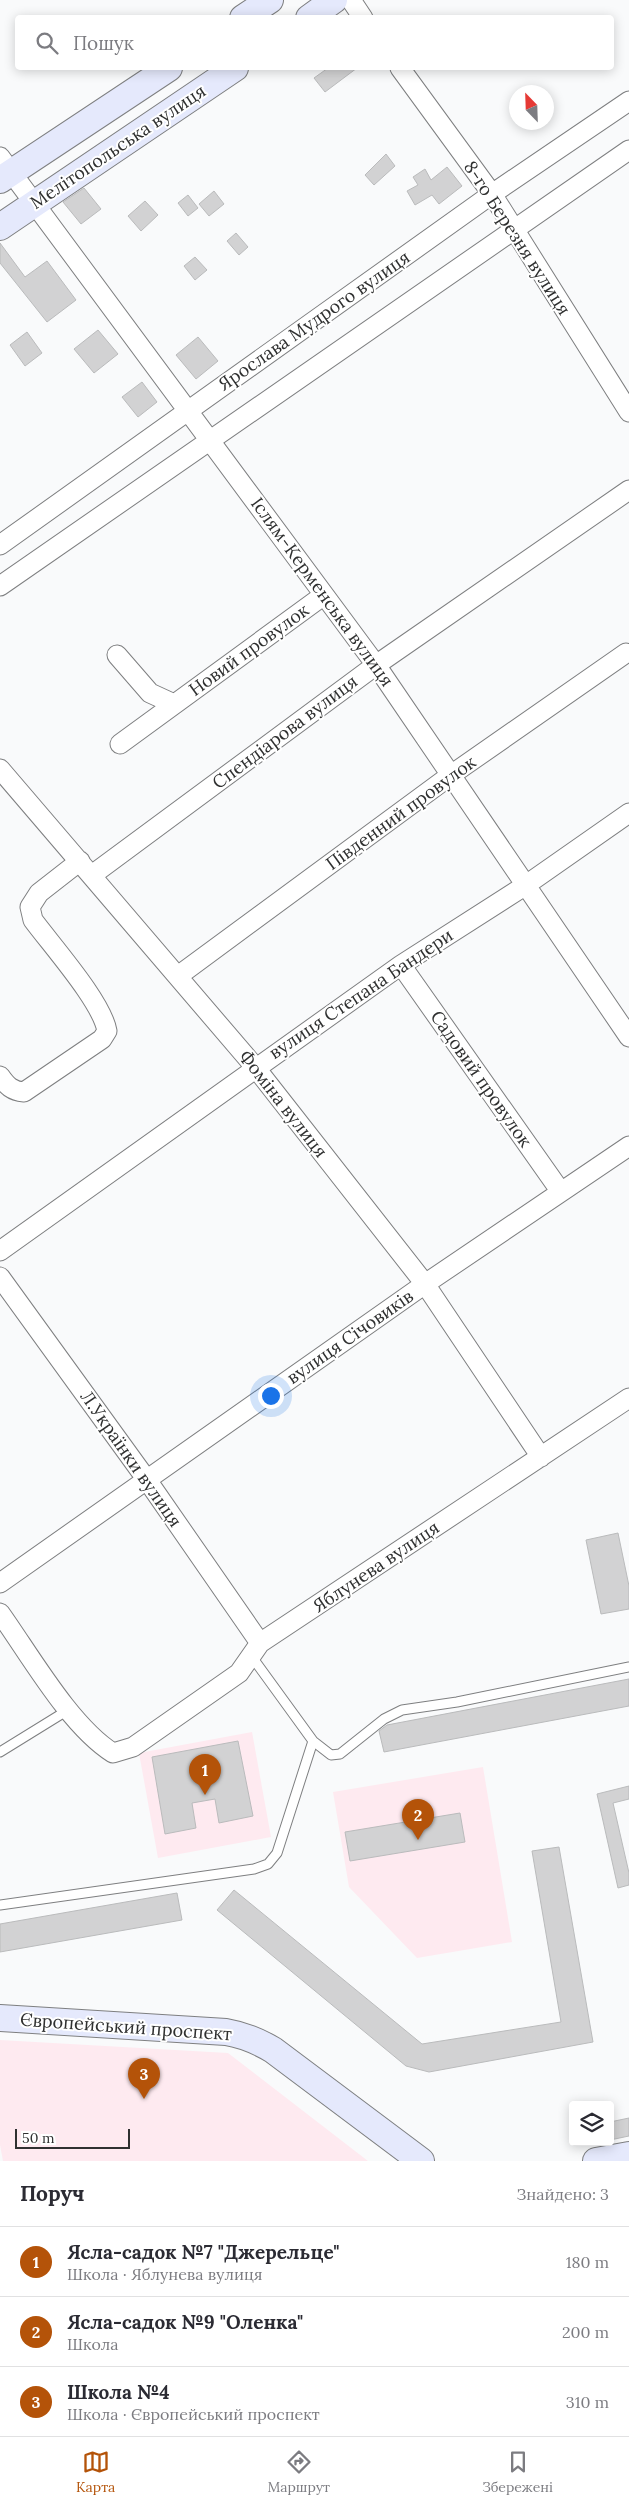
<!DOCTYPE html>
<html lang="uk">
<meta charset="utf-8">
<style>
body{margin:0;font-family:Lora,serif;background:#f7f7f7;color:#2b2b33}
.controls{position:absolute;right:15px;bottom:15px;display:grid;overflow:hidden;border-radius:5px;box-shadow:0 2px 12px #0003}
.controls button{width:45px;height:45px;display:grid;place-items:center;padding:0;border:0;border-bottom:1px solid #e1e1e2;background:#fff;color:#2b2b33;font:25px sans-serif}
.compass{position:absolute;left:509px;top:85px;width:45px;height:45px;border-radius:50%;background:#fff;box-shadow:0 2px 12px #0003;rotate:337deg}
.scale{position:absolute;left:15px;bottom:12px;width:115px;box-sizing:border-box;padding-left:5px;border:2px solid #2f3030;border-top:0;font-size:14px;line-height:18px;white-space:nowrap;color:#2f3030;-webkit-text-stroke:4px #fff;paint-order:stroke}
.you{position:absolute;left:270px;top:1395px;width:18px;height:18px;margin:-12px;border:4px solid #fff;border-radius:50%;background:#1a73e8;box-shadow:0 0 0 8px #1a73e833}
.badge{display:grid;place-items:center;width:32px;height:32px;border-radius:50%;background:#b45309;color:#fff;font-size:16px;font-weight:700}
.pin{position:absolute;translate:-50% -41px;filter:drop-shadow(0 1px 2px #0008)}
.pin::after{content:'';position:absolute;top:26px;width:18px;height:15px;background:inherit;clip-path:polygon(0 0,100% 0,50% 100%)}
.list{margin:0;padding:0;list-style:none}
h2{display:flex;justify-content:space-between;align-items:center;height:65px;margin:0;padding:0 20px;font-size:21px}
h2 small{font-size:16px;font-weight:400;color:#7c7c81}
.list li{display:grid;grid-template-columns:32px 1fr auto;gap:15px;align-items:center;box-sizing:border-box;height:70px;padding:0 20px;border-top:1px solid #e1e1e2}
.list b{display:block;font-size:19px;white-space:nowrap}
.list p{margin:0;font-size:16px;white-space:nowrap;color:#7c7c81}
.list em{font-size:16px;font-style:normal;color:#7c7c81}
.icon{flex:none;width:28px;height:28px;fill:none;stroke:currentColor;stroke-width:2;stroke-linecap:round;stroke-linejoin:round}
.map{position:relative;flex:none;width:629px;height:2161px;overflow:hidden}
.search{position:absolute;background:#fff;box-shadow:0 2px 12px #0003;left:15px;right:15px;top:15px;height:55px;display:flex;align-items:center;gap:12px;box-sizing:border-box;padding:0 18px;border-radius:5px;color:#7c7c81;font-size:19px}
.sheet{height:275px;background:#fff}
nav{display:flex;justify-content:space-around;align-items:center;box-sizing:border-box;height:70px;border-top:1px solid #e1e1e2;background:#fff;font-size:14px;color:#7c7c81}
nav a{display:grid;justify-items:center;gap:2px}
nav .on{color:#b45309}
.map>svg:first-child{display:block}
.education{fill:#feeaf0}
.building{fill:#d2d2d3;stroke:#babbbc}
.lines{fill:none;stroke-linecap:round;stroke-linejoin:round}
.lane-casing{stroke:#7e7f80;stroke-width:11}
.street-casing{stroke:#7e7f80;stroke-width:21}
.secondary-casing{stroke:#7e7f80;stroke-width:28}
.lane{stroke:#fff;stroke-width:9}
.street{stroke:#fff;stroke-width:19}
.secondary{stroke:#e5e9fc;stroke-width:26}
.labels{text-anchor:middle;stroke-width:4;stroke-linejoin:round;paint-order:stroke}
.street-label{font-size:18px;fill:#2f3030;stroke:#fff}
</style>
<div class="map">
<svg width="629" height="2161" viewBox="0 0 629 2161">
<rect width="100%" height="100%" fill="#f9fafb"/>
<path class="education" d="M252,1732l19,105 -113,21 -19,-105z
M483,1767l29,175 -95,16 -68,-71 -16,-95z
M0,2040l228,13 140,108h-365l-3,-16z"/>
<path class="building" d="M328,68h29l-32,24 -11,-14z
M386,154l9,12 -21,19 -9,-10z
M447,167l15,19 -23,18 -7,-9 -17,10 -8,-14 11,-6 -5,-8 12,-8 6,11z
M84,188l17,21 -20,15 -18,-22z
M214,191l10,13 -15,12 -10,-12z
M188,195l10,13 -10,8 -10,-13z
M145,201l13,14 -17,16 -13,-15z
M236,233l12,14 -9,8 -12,-14z
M0,243l25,34 22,-16 29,39 -29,22 -47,-59z
M195,257l12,13 -12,10 -11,-14z
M98,330l20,24 -24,19 -20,-24z
M27,332l15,21 -17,13 -15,-21z
M198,337l20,24 -22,18 -20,-24z
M142,382l15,20 -19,15 -16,-20z
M618,1533l11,53v23l-28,5 -15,-74z
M629,1679v27l-245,46 -5,-21 8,-6z
M238,1741l15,75 -34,7 -4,-24 -23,4 4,25 -31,6 -13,-77z
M629,1786v13l-16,4 16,70v12l-11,3 -21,-94z
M460,1813l5,29 -115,19 -5,-29z
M559,1847l34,195 -164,30 -23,-6 -189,-156 17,-20 188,154 139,-22 -29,-171z
M177,1893l5,27 -182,32v-28z
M629,2118v18l-19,4v-18z"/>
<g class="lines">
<g class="lane-casing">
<path id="lane" d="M252,1657l61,84 18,14 9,-1 44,-35 18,-9 55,-8 172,-35
M0,1752l68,-42
M0,1905l254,-36 14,-5 9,-11 36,-112"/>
</g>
<g class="street-casing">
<path id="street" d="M351,0l12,18
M400,68l92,126 137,218
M0,157l376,508 253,372
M0,545l492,-351 137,-93
M0,586l629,-436
M117,655l33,38 24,11
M120,744l204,-149
M0,769l255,298 170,217 116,173
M92,875l284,-210 253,-175
M401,965l160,227
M178,976l273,-201 175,-122
M0,1076c7,10 12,15 24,16l78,-53 5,-8c-5,-29 -54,-84 -74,-111l-3,-13 9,-14 41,-32
M0,1251l401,-286 125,-80 103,-72
M0,1277l147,203 113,163
M0,1583l425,-299 204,-138
M0,1613c30,42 70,113 113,140l20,-6 106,-74 21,-30 369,-245"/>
</g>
<g class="secondary-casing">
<path id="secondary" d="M243,18l27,-18
M309,18l25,-18
M0,180l169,-112
M0,227l235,-159
M0,2018l226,14c18,3 32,9 47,18l148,111
M596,2161l33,-6"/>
</g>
<use href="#lane" class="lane"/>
<use href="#street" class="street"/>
<use href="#secondary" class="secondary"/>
</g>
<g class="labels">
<g class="street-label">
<text transform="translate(118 147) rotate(-34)" y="6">Мелітопольська вулиця</text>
<text transform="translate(517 238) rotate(57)" y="6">8-го Березня вулиця</text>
<text transform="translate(314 321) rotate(-35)" y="6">Ярослава Мудрого вулиця</text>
<text transform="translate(322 592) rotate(54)" y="6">Іслям-Керменська вулиця</text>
<text transform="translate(249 650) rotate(-36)" y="6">Новий провулок</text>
<text transform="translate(285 732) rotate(-37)" y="6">Спендіарова вулиця</text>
<text transform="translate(401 813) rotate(-36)" y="6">Південний провулок</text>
<text transform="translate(361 994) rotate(-34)" y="6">вулиця Степана Бандери</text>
<text transform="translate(481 1079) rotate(55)" y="6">Садовий провулок</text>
<text transform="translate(283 1104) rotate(52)" y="6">Фоміна вулиця</text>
<text transform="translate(350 1337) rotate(-35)" y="6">вулиця Січовиків</text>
<text transform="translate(131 1459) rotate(55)" y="6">Л.Українки вулиця</text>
<text transform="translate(376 1567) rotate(-34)" y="6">Яблунева вулиця</text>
<text transform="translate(126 2027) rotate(4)" y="6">Європейський проспект</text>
</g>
</g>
</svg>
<div class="controls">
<button><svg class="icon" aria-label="layers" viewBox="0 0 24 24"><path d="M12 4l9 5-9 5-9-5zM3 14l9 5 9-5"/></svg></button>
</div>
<svg class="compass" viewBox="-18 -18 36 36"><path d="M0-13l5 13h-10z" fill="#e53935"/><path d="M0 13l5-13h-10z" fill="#7c7c81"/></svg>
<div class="scale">50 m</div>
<div class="you"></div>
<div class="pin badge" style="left:205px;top:1795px">1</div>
<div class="pin badge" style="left:418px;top:1840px">2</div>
<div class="pin badge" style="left:144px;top:2099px">3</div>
<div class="search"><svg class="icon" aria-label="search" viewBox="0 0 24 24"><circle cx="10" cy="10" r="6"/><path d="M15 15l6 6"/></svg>Пошук</div>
</div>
<section class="sheet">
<h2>Поруч<small>Знайдено: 3</small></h2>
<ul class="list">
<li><span class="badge">1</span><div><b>Ясла-садок №7 &quot;Джерельце&quot;</b><p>Школа · Яблунева вулиця</p></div><em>180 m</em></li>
<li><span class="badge">2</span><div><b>Ясла-садок №9 &quot;Оленка&quot;</b><p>Школа</p></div><em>200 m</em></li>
<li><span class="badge">3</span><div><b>Школа №4</b><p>Школа · Європейський проспект</p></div><em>310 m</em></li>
</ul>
</section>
<nav>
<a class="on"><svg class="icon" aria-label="map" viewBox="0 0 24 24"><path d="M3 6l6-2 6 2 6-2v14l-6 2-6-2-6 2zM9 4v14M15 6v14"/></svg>Карта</a>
<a><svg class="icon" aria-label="directions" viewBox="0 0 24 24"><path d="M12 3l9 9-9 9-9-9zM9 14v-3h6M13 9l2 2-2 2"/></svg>Маршрут</a>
<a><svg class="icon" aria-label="saved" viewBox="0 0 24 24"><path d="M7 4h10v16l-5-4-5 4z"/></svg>Збережені</a>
</nav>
